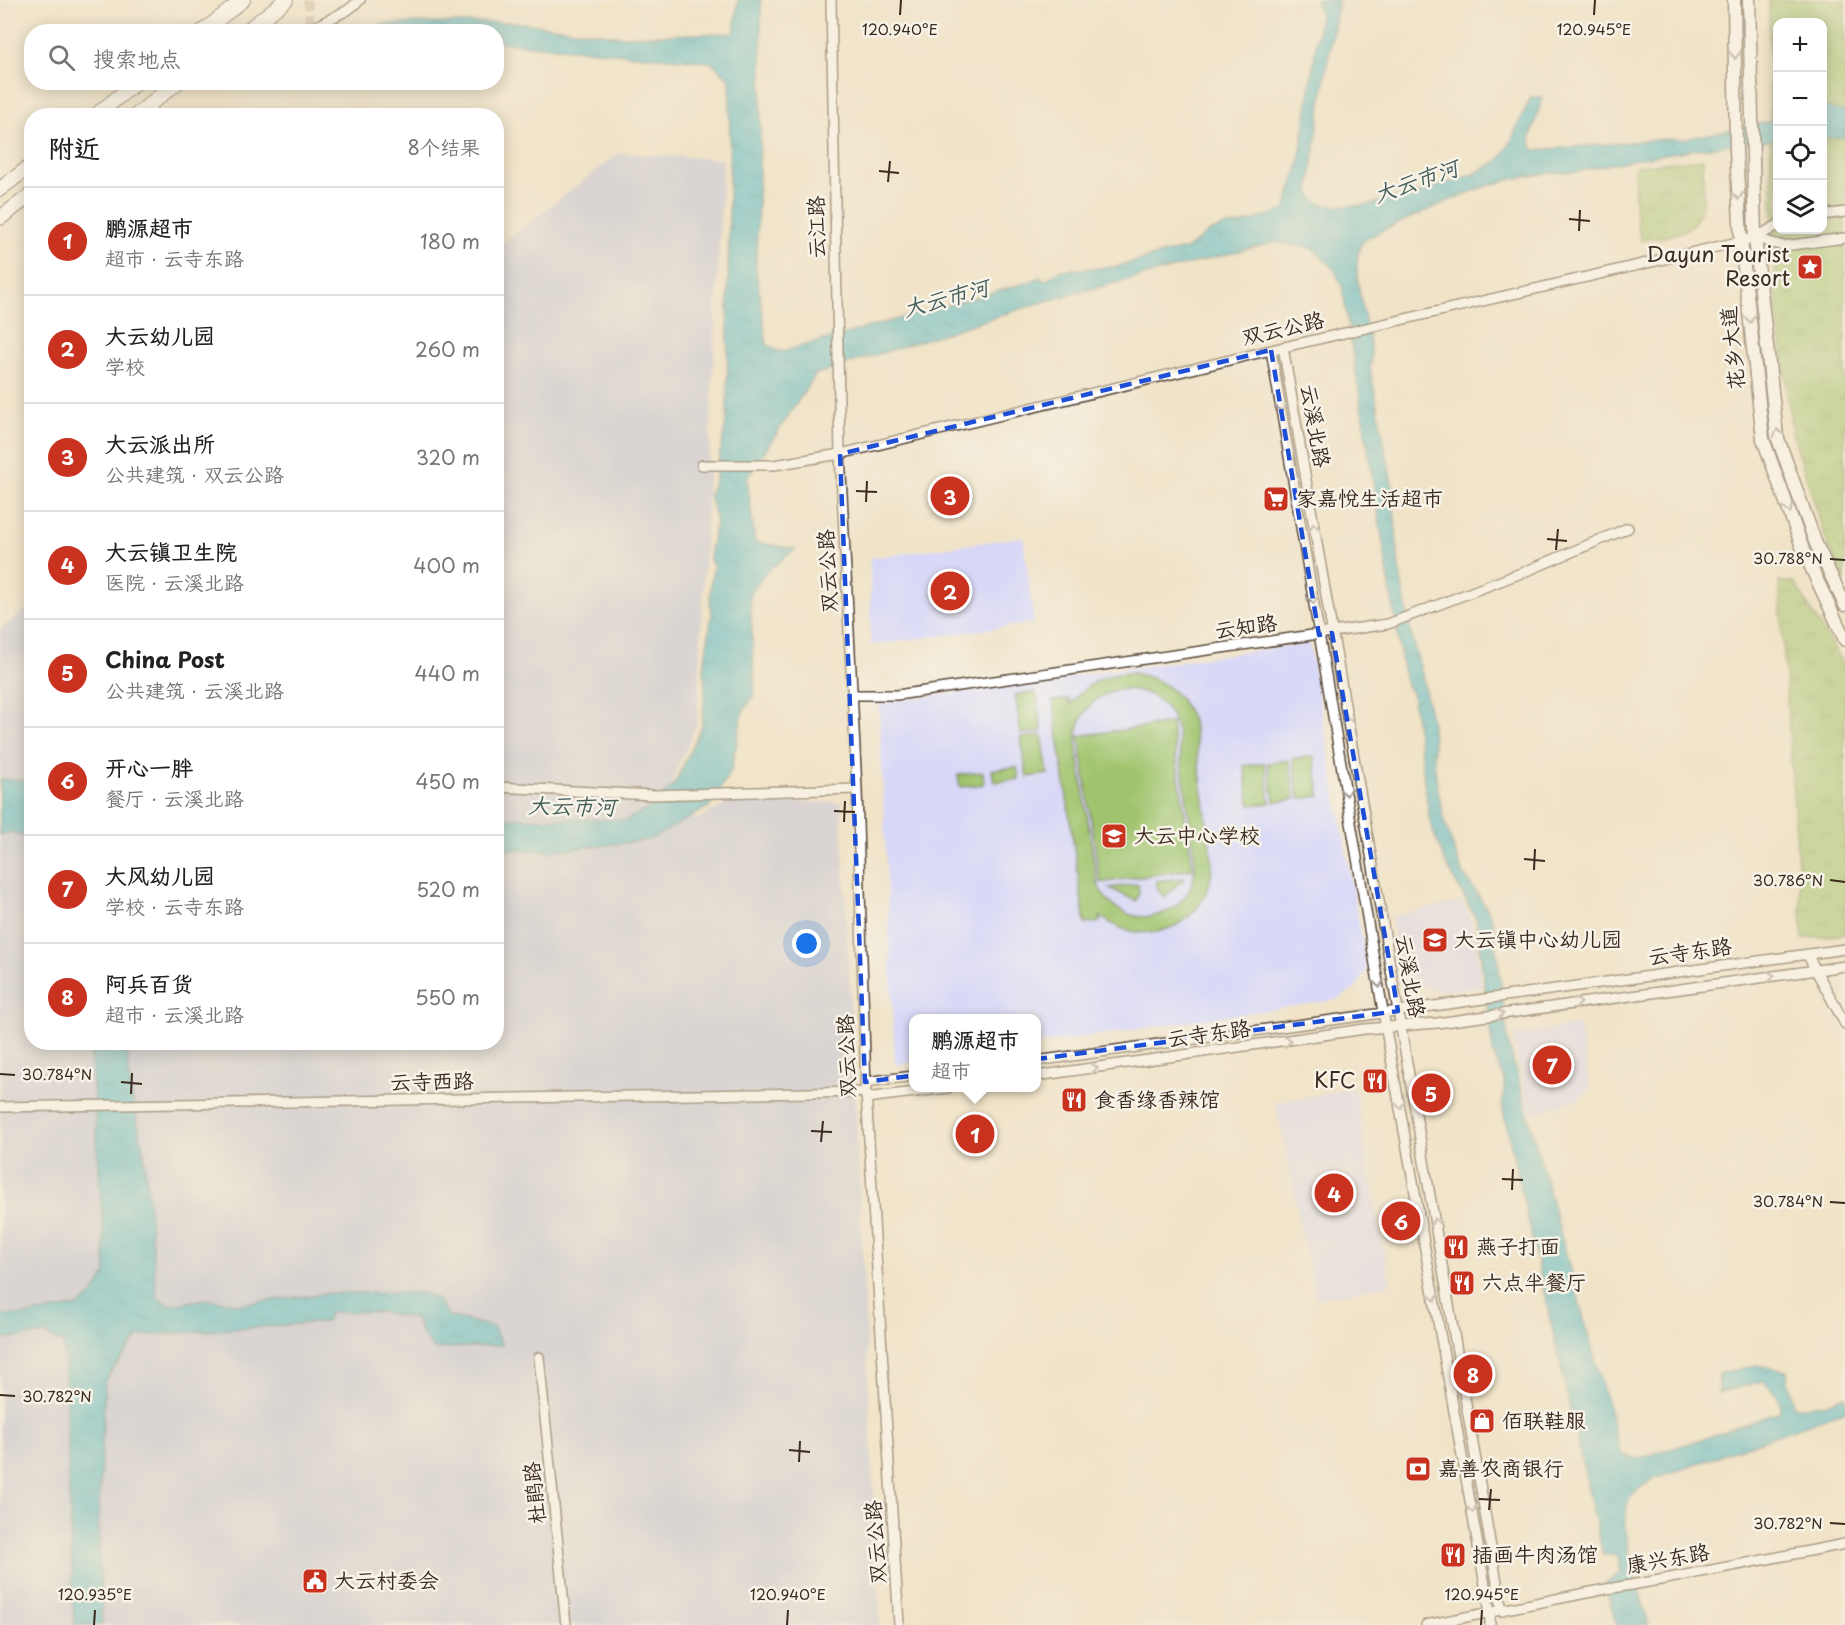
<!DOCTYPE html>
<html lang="zh">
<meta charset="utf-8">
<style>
body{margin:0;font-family:"Playpen Sans","LXGW WenKai TC",sans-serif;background:#f6f6f6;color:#222}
.controls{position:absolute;right:18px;top:18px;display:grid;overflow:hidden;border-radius:12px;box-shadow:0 3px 15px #0003}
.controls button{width:54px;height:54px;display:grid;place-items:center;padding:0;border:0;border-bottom:2px solid #e0e0e0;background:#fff;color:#222;font:30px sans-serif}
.you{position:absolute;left:807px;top:944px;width:21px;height:21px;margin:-15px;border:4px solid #fff;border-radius:50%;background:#1a73e8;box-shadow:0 0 0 9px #1a73e833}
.badge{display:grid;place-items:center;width:39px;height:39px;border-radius:50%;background:#c8321e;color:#fff;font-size:20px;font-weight:700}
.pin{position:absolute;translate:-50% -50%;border:3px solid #fff;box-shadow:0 2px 6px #0006}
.popup{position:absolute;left:909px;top:1014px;width:132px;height:78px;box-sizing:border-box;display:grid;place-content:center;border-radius:12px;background:#fff;filter:drop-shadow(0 2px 4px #0005);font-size:20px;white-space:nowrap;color:#767676}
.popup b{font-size:22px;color:#222}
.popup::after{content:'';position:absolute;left:50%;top:100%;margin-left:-12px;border:12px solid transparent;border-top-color:#fff}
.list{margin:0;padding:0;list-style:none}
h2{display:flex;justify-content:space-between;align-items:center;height:78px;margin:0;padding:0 24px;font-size:26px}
h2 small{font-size:20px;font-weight:400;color:#767676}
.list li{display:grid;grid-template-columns:39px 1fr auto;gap:18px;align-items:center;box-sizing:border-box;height:108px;padding:0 24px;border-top:2px solid #e0e0e0}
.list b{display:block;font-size:22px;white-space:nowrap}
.list p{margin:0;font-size:20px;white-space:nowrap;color:#767676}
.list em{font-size:20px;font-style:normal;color:#767676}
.icon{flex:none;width:33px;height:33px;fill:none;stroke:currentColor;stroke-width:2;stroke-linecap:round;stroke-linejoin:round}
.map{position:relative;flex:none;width:1845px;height:1625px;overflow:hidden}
.search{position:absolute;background:#fff;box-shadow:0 3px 15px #0003;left:24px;top:24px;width:480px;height:66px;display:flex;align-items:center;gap:15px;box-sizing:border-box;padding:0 21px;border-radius:24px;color:#767676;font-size:22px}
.panel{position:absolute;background:#fff;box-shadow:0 3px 15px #0003;left:24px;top:108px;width:480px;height:942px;border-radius:24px}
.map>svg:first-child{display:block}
.built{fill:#d7d7f8}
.industrial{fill:#bfc2dd}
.grass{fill:url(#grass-tufts);stroke:#6e7746;stroke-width:1.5;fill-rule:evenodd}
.garden{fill:#a0c46d;stroke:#6e7746;stroke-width:1.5;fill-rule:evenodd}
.water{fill:url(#water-ripples);stroke:#447174;stroke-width:1.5}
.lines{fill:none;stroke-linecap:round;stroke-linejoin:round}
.minor-tunnel{stroke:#ccbea6;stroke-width:9;stroke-dasharray:9 4.5;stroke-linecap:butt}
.minor-casing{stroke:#564638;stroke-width:12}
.major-casing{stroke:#564638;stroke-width:15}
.highway-casing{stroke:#564638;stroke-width:16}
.minor{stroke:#fff;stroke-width:9}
.major{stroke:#fff;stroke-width:12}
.highway{stroke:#fff;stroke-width:14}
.oneway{stroke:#a79f9a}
.marked{fill:none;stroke:#1d4ed8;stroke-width:4.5;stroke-dasharray:12 8;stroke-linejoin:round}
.ticks{fill:none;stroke:#3b2a1e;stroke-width:2}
.labels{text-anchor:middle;stroke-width:5;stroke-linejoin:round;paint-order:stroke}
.street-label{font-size:21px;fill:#3b2a1e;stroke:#f7f3e8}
.poi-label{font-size:21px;fill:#3b2a1e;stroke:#f7f3e8;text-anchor:start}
.water-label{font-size:22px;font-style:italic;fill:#425c5a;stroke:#f7f3e8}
.ticks-label{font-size:15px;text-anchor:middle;fill:#3b2a1e;stroke:#f7f3e8;stroke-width:5;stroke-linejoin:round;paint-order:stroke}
</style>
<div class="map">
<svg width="1845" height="1625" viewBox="0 0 1845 1625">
<defs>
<pattern id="grass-tufts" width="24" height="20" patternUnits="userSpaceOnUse" patternTransform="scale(1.5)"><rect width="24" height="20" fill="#a0c46d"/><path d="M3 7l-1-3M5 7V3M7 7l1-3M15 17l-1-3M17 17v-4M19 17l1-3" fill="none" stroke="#849f59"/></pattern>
<pattern id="water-ripples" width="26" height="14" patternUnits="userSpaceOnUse" patternTransform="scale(1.5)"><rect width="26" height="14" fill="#4eb8ca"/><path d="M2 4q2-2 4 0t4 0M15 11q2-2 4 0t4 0" fill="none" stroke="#4296a3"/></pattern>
</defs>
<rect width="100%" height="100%" fill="#f7f3e8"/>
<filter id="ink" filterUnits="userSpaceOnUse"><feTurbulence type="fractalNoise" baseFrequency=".0167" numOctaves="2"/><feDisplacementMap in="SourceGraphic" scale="12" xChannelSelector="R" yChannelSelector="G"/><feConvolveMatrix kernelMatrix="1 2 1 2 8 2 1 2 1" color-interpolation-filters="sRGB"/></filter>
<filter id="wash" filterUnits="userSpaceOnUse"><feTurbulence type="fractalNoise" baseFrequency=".008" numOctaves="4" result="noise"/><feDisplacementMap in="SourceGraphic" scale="24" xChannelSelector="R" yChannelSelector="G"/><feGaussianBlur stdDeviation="1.35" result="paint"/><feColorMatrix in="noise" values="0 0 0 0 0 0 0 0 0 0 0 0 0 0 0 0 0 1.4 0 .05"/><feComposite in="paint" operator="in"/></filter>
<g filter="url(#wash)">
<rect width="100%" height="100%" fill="#f0e3c8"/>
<path class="built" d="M1023,537l11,86 -163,22 -1,-87z
M1309,643l58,326 -12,20 -20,11 -298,44 -1,-26h-122l-1,44 -18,3 -16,-362z
M1462,901l9,18 11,68 -41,4 -15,-3 -8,-3 -10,-8 -9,-16 -8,-44z
M1579,1025l11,64 -11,10 -49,16 -18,-80z
M1355,1089l35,195 -75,15 -39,-197z"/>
<path class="industrial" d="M619,153l104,6 -26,565 -25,56 24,40 33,-17 112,-1 39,823h-880v-995l31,-25 1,437h464l1,-795z"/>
<path class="grass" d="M1769,0h76v582l-20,-45 -33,-106 -16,-127 -5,-136zM1778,22h44v208h-44z
M1703,159c0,27 7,63 -25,74 -12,5 -26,5 -38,7l-5,-34v-40z
M1779,582h15l51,85v267l-42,5z"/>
<path class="garden" d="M1132,673c32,4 54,24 62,55l18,132c2,63 -64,94 -112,56v6l-15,2 -32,-223 16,-2 1,6c15,-21 36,-32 62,-32zM1125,689c25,0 46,16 52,41l18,132c2,60 -75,76 -98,21l-20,-136c-3,-30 17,-55 48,-58z
M1036,692l6,39 -21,3 -6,-39z
M1171,723l22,146 -93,14 -21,-147z
M1042,735l6,39 -21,3 -6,-39z
M1314,756l6,40 -21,3 -6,-40z
M1289,760l6,39 -21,3 -6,-39z
M1265,763l5,40 -20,2 -6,-39z
M1017,767l2,12 -25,3 -2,-12z
M983,772l1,12 -24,3 -2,-12z
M1185,878l-21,19 -6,-7 -2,-9z
M1138,884l1,9 -3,8 -27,-13z"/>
<path class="water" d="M738,0h23l1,78 -6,191 11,76 14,7 248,-70 11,-5 4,4 17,-11 55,-3 49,-14 21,-4 23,-17 16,-6 13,-1 47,-15 14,-46 16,-111 5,-39 -5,-14h24l-13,70 -16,114c0,6 0,13 6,17 9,7 45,5 56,3 11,-3 20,-9 32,-6l70,-24 20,-11 8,-6 7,-12 22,-48h12l-13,42 3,10 5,1 127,-11h20l92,-19v19c-64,7 -129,16 -192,31 -10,3 -22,2 -32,3 -13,1 -27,4 -40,6 -37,8 -73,26 -107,41 -10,5 -38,15 -44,23 -14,21 6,82 9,107 1,6 0,12 -1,18l22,115 7,85 12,65 11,42 10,49 2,38 6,38 5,24 18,49 25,37 6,16 14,116 113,412 15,5 67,-20 76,-27c4,-15 -6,-22 -16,-31l-45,12 1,-19 37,-9 31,6v4l7,32 31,-3 20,-8v15l-193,69c-8,5 -17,10 -22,18 -14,27 11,98 19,127h-33l-11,-41 16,-12 -3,-17h-15l-101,-450 2,-11v-14l-11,-28 -17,-133 -31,-57 -15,-39 -18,-130 -7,-11 -63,-396 -8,-17 -22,-21 -37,-6 -229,59 -230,73 -69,104 8,64 41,7 -30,23 -16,22 5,101 -12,16 -12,60 -22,36 -60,33 -97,11 -55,-2v-31l129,2 22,-11 26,-24 28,-60 3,-35 -1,-24 8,-53c-4,-9 -1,-38 2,-47l-4,-5v-11l6,-28 -7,-28 6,-13 12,-64 3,-338 -19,-17 -214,-20 -1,-10h-121l6,-8 134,-2 106,14 113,-3z
M1823,106l22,6v25l-22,1z
M0,779l31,2v57l-20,-6 -11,3z
M90,1043h38v31l16,81 13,143 14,7 35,-6 33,5 93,-11h92l14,7 11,16 44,11 9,18 -68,4 -11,-14 -8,-16 -33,-7h-53l-3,10 -187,14 -34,44 -7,147 4,98h-28l-10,-281 -18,-10 -46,5v-24h24l55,-9 15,-13 12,-20z"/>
</g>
<g filter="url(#ink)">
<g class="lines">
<path class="minor-tunnel" d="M308,0l2,29"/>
<g class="minor-casing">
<path id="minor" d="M831,0l9,454 17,335 9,303 33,533
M310,29l38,-19 12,-10
M1822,215l23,-3
M1755,238l28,8 62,-8
M1283,347l219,1264
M1271,350l118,697 101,566v12
M702,465h72l66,-11 431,-104 484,-112 23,-13
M852,695h45l491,-71 141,-54 99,-42
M496,787l156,8 205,-6
M1807,954l38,70
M1036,1061l809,-112
M1036,1076l329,-47 72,-6 408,-57
M865,1082l49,-6
M866,1098l82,-10
M0,1107l866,-15
M539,1357l27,268
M1426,1625l175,-35 59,-10 185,-36"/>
</g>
<g class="major-casing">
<path id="major" d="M1734,0l2,151 5,89 22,199 41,113 41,88
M1749,0l6,238 22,198 39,108 29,61"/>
</g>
<g class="highway-casing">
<path id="highway" d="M202,32l41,-32
M245,32l41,-32
M95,116l42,-34
M135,116l43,-34
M0,189l32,-24
M0,218l32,-24"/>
</g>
<use href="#minor" class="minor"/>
<use href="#major" class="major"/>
<use href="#highway" class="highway"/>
</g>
<defs><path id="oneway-chevron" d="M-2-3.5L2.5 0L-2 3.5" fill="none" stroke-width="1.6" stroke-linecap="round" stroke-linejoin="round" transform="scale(1.5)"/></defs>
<g class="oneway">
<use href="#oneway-chevron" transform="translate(1735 55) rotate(89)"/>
<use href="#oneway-chevron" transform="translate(1738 196) rotate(86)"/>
<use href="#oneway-chevron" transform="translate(1750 319) rotate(84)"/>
<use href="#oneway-chevron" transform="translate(1281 408) rotate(80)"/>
<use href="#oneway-chevron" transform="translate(1778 433) rotate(-102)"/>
<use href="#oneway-chevron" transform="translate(1789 509) rotate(70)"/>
<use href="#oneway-chevron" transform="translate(1314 527) rotate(-100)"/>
<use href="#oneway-chevron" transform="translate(1313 600) rotate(80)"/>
<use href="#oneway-chevron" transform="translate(1347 720) rotate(-100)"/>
<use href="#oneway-chevron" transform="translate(1346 792) rotate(80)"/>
<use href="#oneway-chevron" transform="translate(1381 912) rotate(-100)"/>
<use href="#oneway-chevron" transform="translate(1771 976) rotate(-8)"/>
<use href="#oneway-chevron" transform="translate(1379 984) rotate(81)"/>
<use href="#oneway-chevron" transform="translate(1578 1003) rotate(-8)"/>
<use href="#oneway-chevron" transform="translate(1500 1014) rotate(-8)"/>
<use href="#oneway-chevron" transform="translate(1288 1041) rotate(-8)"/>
<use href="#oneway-chevron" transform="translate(1094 1068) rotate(-8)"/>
<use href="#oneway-chevron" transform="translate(889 1079) rotate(173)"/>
<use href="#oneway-chevron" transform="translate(1400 1105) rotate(80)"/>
<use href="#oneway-chevron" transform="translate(1435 1222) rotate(-100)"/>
<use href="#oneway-chevron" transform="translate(1434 1297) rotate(80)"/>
<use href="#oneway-chevron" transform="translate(1472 1509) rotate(80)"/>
</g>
</g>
<path d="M0 0H1845V1625H0ZM1271,350l48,285 13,-2 66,378 -533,71 -25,-628z" fill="#f0e3c8" fill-opacity=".55" fill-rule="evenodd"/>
<path class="marked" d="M1271,350l48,285 13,-2 66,378 -533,71 -25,-628z"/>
<path class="ticks" d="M900,15l1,-15M1594,15l1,-15M879,171l20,2M888,182l2,-21M1569,219l21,2M1579,231l1,-21M856,491l21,1M866,502l1,-21M1547,539l20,2M1556,550l2,-21M1830,559l15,1M834,811l21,1M844,822l1,-21M1524,859l21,2M1534,870l1,-21M1830,880l15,2M0,1074l15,1M121,1082l21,2M131,1094l1,-21M811,1131l21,1M821,1142l2,-21M1502,1179l21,1M1512,1190l1,-21M1830,1202l15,1M0,1395l15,1M789,1450l21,2M799,1462l1,-21M1479,1499l21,1M1489,1510l2,-21M1830,1523l15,1M94,1625l1,-15M787,1625l1,-15M1481,1625l1,-15"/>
<defs>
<g id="sight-square" transform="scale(1.35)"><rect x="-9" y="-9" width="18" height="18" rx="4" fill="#c8321e" stroke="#f7f3e8"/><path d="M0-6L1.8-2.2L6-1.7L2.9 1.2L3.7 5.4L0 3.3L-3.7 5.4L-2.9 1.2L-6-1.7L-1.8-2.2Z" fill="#fff"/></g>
<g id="supermarket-square" transform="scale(1.35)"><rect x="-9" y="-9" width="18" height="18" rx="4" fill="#c8321e" stroke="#f7f3e8"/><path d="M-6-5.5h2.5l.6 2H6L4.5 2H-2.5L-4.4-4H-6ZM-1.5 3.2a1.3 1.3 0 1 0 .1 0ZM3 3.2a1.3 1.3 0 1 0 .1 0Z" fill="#fff"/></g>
<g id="school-square" transform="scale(1.35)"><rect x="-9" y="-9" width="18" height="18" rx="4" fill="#c8321e" stroke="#f7f3e8"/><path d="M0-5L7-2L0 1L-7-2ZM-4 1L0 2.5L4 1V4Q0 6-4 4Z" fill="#fff"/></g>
<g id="restaurant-square" transform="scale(1.35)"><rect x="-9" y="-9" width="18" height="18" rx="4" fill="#c8321e" stroke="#f7f3e8"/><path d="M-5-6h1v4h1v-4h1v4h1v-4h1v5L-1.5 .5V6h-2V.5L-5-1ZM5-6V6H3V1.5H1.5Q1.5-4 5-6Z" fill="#fff"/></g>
<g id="shop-square" transform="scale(1.35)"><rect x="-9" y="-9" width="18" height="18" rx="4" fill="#c8321e" stroke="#f7f3e8"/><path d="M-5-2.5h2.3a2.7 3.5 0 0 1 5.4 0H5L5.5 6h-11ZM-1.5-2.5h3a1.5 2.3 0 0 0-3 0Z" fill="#fff"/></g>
<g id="bank-square" transform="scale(1.35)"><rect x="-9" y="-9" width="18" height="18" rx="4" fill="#c8321e" stroke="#f7f3e8"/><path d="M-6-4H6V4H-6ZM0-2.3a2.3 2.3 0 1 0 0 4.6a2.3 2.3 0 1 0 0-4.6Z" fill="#fff"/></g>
<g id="civic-square" transform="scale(1.35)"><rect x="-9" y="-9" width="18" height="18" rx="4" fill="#c8321e" stroke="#f7f3e8"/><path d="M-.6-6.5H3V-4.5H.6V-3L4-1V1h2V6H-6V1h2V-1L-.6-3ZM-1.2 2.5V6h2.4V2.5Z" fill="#fff"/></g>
</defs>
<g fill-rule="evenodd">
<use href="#sight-square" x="1810" y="267"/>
<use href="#supermarket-square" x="1276" y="499"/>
<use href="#school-square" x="1114" y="836"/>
<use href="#school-square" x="1435" y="940"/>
<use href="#restaurant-square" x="1375" y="1081"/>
<use href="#restaurant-square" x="1074" y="1100"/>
<use href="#restaurant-square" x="1456" y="1247"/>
<use href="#restaurant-square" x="1462" y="1283"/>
<use href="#shop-square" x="1482" y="1421"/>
<use href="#bank-square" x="1418" y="1469"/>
<use href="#restaurant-square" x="1453" y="1555"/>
<use href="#civic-square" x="315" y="1581"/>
</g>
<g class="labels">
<g class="street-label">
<text transform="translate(817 227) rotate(-91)" y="7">云江路</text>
<text transform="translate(1283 329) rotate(-13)" y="7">双云公路</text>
<text transform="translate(1733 348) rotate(-96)" y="7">花乡大道</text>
<text transform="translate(1315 426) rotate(80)" y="7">云溪北路</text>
<text transform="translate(828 571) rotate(-93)" y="7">双云公路</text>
<text transform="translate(1246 627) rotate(-8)" y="7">云知路</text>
<text transform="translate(1690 952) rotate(-8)" y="7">云寺东路</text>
<text transform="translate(1410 976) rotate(80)" y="7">云溪北路</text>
<text transform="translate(1209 1034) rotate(-8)" y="7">云寺东路</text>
<text transform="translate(847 1056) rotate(-92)" y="7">双云公路</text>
<text transform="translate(432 1082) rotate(-1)" y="7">云寺西路</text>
<text transform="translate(535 1493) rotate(-96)" y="7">杜鹃路</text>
<text transform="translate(876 1542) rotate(-94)" y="7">双云公路</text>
<text transform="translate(1668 1559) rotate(-10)" y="7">康兴东路</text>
</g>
<g class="poi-label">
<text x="1790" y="262" text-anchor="end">Dayun Tourist<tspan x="1790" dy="24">Resort</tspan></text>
<text x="1296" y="506">家嘉悦生活超市</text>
<text x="1134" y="843">大云中心学校</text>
<text x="1454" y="947">大云镇中心幼儿园</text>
<text x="1356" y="1088" text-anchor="end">KFC</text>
<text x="1094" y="1107">食香缘香辣馆</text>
<text x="1476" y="1254">燕子打面</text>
<text x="1482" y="1290">六点半餐厅</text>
<text x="1502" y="1428">佰联鞋服</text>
<text x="1438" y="1476">嘉善农商银行</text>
<text x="1472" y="1562">插画牛肉汤馆</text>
<text x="334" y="1588">大云村委会</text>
</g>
<g class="water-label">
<text transform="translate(1416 181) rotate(-19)" y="8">大云市河</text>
<text transform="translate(946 298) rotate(-15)" y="8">大云市河</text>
<text transform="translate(572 806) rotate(1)" y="8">大云市河</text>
</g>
</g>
<g class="ticks-label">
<text x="900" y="35">120.940°E</text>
<text x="1594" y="35">120.945°E</text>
<text x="1788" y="564">30.788°N</text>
<text x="1788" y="886">30.786°N</text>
<text x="57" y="1080">30.784°N</text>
<text x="1788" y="1207">30.784°N</text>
<text x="57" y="1402">30.782°N</text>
<text x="1788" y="1529">30.782°N</text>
<text x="95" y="1600">120.935°E</text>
<text x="788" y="1600">120.940°E</text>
<text x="1482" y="1600">120.945°E</text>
</g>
</svg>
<div class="controls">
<button>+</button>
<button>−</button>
<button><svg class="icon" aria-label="locate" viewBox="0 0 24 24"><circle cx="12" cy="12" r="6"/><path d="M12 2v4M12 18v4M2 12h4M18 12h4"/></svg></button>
<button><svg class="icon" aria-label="layers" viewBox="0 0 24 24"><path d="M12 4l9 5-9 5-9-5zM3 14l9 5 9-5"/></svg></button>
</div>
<div class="you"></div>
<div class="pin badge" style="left:975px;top:1134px">1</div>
<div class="popup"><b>鹏源超市</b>超市</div>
<div class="pin badge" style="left:950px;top:591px">2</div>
<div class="pin badge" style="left:950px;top:496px">3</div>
<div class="pin badge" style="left:1334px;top:1193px">4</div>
<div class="pin badge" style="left:1431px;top:1093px">5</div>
<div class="pin badge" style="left:1401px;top:1221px">6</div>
<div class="pin badge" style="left:1552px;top:1065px">7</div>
<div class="pin badge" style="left:1473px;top:1374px">8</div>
<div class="search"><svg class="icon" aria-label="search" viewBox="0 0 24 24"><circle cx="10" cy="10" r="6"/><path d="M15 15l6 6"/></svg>搜索地点</div>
<section class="panel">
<h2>附近<small>8个结果</small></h2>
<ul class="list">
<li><span class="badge">1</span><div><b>鹏源超市</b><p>超市 · 云寺东路</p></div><em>180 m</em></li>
<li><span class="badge">2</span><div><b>大云幼儿园</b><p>学校</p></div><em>260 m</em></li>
<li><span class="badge">3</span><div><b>大云派出所</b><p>公共建筑 · 双云公路</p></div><em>320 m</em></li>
<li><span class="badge">4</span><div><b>大云镇卫生院</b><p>医院 · 云溪北路</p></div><em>400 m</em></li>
<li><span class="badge">5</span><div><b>China Post</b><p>公共建筑 · 云溪北路</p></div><em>440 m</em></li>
<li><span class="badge">6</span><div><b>开心一胖</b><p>餐厅 · 云溪北路</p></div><em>450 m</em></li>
<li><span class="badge">7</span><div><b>大风幼儿园</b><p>学校 · 云寺东路</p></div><em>520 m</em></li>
<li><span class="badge">8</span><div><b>阿兵百货</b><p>超市 · 云溪北路</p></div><em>550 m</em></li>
</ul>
</section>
</div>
